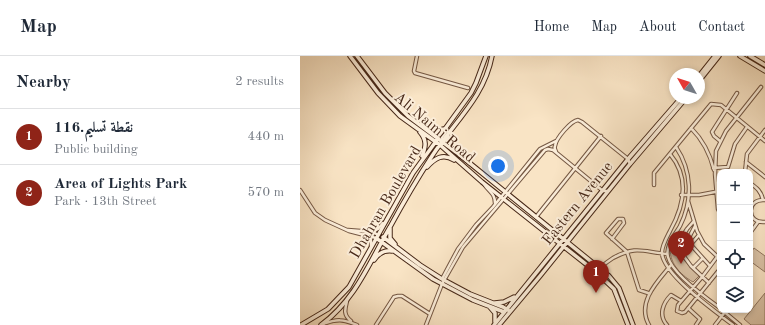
<!DOCTYPE html>
<meta charset="utf-8">
<style>
body{margin:0;font-family:"Old Standard TT",Amiri,serif;background:#f6f6f7;color:#1f2937}
.controls{position:absolute;right:12px;bottom:12px;display:grid;overflow:hidden;border-radius:8px;box-shadow:0 2px 6px #0003}
.controls button{width:36px;height:36px;display:grid;place-items:center;padding:0;border:0;border-bottom:1px solid #e0e1e3;background:#fff;color:#1f2937;font:20px sans-serif}
.compass{position:absolute;left:369px;top:12px;width:36px;height:36px;border-radius:50%;background:#fff;box-shadow:0 2px 6px #0003;rotate:309deg}
.you{position:absolute;left:198px;top:110px;width:14px;height:14px;margin:-10px;border:3px solid #fff;border-radius:50%;background:#1a73e8;box-shadow:0 0 0 6px #1a73e833}
.badge{display:grid;place-items:center;width:26px;height:26px;border-radius:50%;background:#8f2418;color:#fff;font-size:13px;font-weight:700}
.pin{position:absolute;translate:-50% -33px;filter:drop-shadow(0 1px 2px #0008)}
.pin::after{content:'';position:absolute;top:21px;width:14px;height:12px;background:inherit;clip-path:polygon(0 0,100% 0,50% 100%)}
.list{margin:0;padding:0;list-style:none}
h2{display:flex;justify-content:space-between;align-items:center;height:52px;margin:0;padding:0 16px;font-size:17px}
h2 small{font-size:13px;font-weight:400;color:#747a83}
.list li{display:grid;grid-template-columns:26px 1fr auto;gap:12px;align-items:center;box-sizing:border-box;height:56px;padding:0 16px;border-top:1px solid #e0e1e3}
.list b{display:block;font-size:15px;white-space:nowrap}
.list p{margin:0;font-size:13px;white-space:nowrap;color:#747a83}
.list em{font-size:13px;font-style:normal;color:#747a83}
.icon{flex:none;width:22px;height:22px;fill:none;stroke:currentColor;stroke-width:2;stroke-linecap:round;stroke-linejoin:round}
.map{position:relative;flex:none;width:465px;height:269px;overflow:hidden}
header{display:flex;align-items:center;gap:24px;box-sizing:border-box;height:56px;padding:0 20px;background:#fff;border-bottom:1px solid #e0e1e3}
header strong{font-size:19px}
nav{display:flex;gap:22px;margin-inline-start:auto;font-size:14px}
main{display:flex}
aside{flex:1;background:#fff}
.map>svg:first-child{display:block}
.green{fill:#dbc4a8;stroke:#917660}
.lines{fill:none;stroke-linecap:round;stroke-linejoin:round}
.minor-casing{stroke:#745743;stroke-width:4.5}
.secondary-casing{stroke:#472818;stroke-width:5.5}
.minor{stroke:#fbedd9;stroke-width:2.5}
.secondary{stroke:#fbedd9;stroke-width:3.5}
.labels{text-anchor:middle;stroke-width:4;stroke-linejoin:round;paint-order:stroke}
.street-label{font-size:15px;fill:#472818;stroke:#fbedd9}
</style>
<header>
<strong>Map</strong>
<nav><a>Home</a><a>Map</a><a>About</a><a>Contact</a></nav>
</header>
<main>
<aside>
<h2>Nearby<small>2 results</small></h2>
<ul class="list">
<li><span class="badge">1</span><div><b>نقطة تسليم.116</b><p>Public building</p></div><em>440 m</em></li>
<li><span class="badge">2</span><div><b>Area of Lights Park</b><p>Park · 13th Street</p></div><em>570 m</em></li>
</ul>
</aside>
<div class="map">
<svg width="465" height="269" viewBox="0 0 465 269">
<rect width="100%" height="100%" fill="#f9e4c5"/>
<filter id="stains"><feTurbulence type="fractalNoise" baseFrequency=".005" numOctaves="4"/><feColorMatrix values="0 0 0 0 .2 0 0 0 0 .09 0 0 0 0 .02 0 0 0 .5 -.17"/></filter>
<radialGradient id="worn" r=".72"><stop offset=".6" stop-color="#630" stop-opacity="0"/><stop offset="1" stop-color="#630" stop-opacity=".3"/></radialGradient>
<path class="green" d="M373,188l3,2 8,14 15,16 -6,6c-14,-8 -24,-20 -23,-36z
M454,192l11,8v16l-15,-11v-7z
M465,237v32h-14l-7,-6z"/>
<g class="lines">
<g class="minor-casing">
<path id="minor" d="M117,0l-3,15 1,2 53,15
M391,72c12,12 19,26 23,42
M420,85l-6,-5 -2,-4 25,-39
M376,91c16,24 17,53 4,79 -5,9 -15,20 -12,31 4,16 38,41 52,51
M256,96c-1,-3 -2,-4 -1,-6 1,-8 16,-25 23,-26l4,2 46,37 2,5
M370,98c20,24 14,52 0,77 -3,6 -9,16 -8,23 3,22 53,57 71,71
M446,106l19,15
M413,112l15,-1 7,-23 12,-17
M445,116l2,-18 18,-24
M450,127c7,5 11,8 13,17
M184,128c5,8 11,9 11,19
M354,129v-12l57,-69 10,1 44,36
M0,134l15,23 10,7 24,11 27,7
M381,139h18l21,-4
M465,144c-19,-2 -19,24 0,22
M388,145l9,30 7,13 16,15
M420,157l-2,-4 -3,-35 1,-23 10,-20 35,-44
M236,161l65,-81
M48,174l25,2 5,3
M72,176l6,-3 5,-6
M450,177l8,-11
M399,179l-7,8v3l18,20
M66,180l5,4v6
M312,183l12,-16 -1,-4h-5l-12,14 21,19 12,38 9,3
M372,184l19,26 18,17
M377,190l10,-17 7,-8
M379,193l5,-2 11,-21
M420,197l-18,24 -24,28 -1,6 5,2 3,-1 35,-43
M393,212l9,-9
M296,216c5,-6 11,-10 17,-14 24,-13 30,-6 54,-4
M142,223l16,-30 18,-24 17,-18 47,-58 16,-8
M47,245c-2,8 -4,14 4,20
M388,252l12,11 -4,6
M422,254l18,15
M23,268c14,-5 20,-5 34,1
M76,269l18,-28 4,-1h4l28,18
M126,269l16,-41 21,-37 82,-97 3,-1 5,1 50,41h5
M349,269c-13,-23 9,-44 22,-60
M367,269c-9,-10 -4,-22 4,-30l10,6
M415,269l10,-13"/>
</g>
<g class="secondary-casing">
<path id="secondary" d="M50,0l28,37 22,23 40,29 42,37 114,90 18,17 14,36
M57,0l28,37 23,23 48,36 153,124 10,12 14,37
M440,0l25,15
M450,0l15,9
M399,20l16,-20
M399,25l20,-25
M120,76c7,8 6,15 2,24
M130,76h6l7,-3
M148,78v8l3,5
M127,111c8,-9 16,-14 27,-7
M90,172v10l5,6
M83,181l37,28 22,14 28,15 33,13 5,3
M76,182l57,41 40,21 31,12
M74,204c4,-6 10,-10 18,-9
M195,247l9,-1 10,-5
M189,250l6,7v9
M1,269l27,-16 21,-22 64,-114 58,-80 5,-10 10,-27
M21,269c35,-26 48,-62 69,-98 13,-24 27,-48 42,-71 22,-34 52,-58 60,-100
M194,269l134,-166 53,-61
M199,269l41,-49 90,-112 56,-66"/>
</g>
<use href="#minor" class="minor"/>
<use href="#secondary" class="secondary"/>
</g>
<g class="labels">
<g class="street-label">
<text transform="translate(135 71) rotate(40)" y="5">Ali Naimi Road</text>
<text transform="translate(85 146) rotate(-60)" y="5">Dhahran Boulevard</text>
<text transform="translate(277 147) rotate(-51)" y="5">Eastern Avenue</text>
</g>
</g>
<rect width="100%" height="100%" filter="url(#stains)"/>
<rect width="100%" height="100%" fill="url(#worn)"/>
</svg>
<div class="controls">
<button>+</button>
<button>−</button>
<button><svg class="icon" aria-label="locate" viewBox="0 0 24 24"><circle cx="12" cy="12" r="6"/><path d="M12 2v4M12 18v4M2 12h4M18 12h4"/></svg></button>
<button><svg class="icon" aria-label="layers" viewBox="0 0 24 24"><path d="M12 4l9 5-9 5-9-5zM3 14l9 5 9-5"/></svg></button>
</div>
<svg class="compass" viewBox="-18 -18 36 36"><path d="M0-13l5 13h-10z" fill="#e53935"/><path d="M0 13l5-13h-10z" fill="#747a83"/></svg>
<div class="you"></div>
<div class="pin badge" style="left:296px;top:237px">1</div>
<div class="pin badge" style="left:381px;top:208px">2</div>
</div>
</main>
